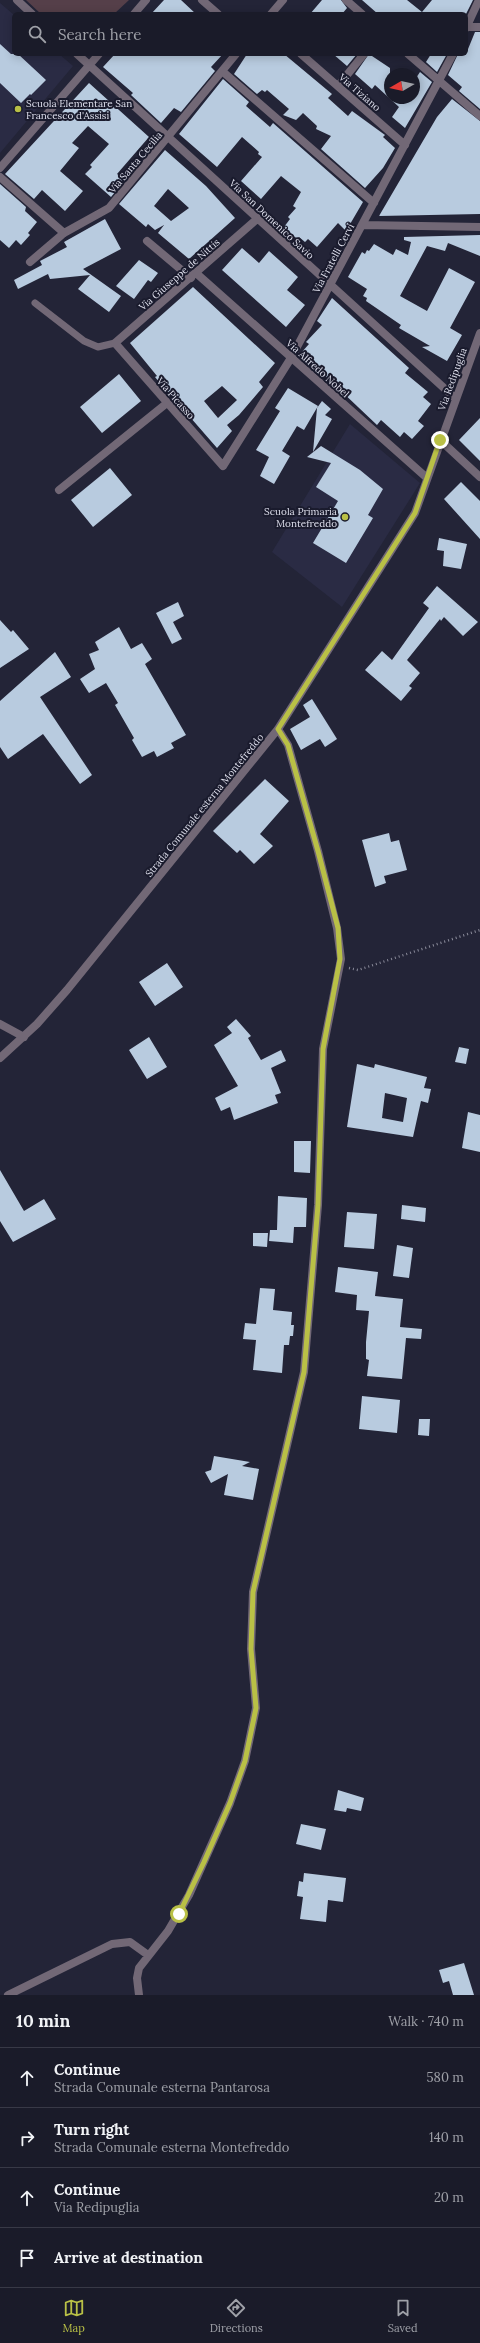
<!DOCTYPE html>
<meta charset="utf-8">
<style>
body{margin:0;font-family:Lora,serif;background:#232431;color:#f1f3f6}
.compass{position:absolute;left:384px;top:68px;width:36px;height:36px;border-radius:50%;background:#1a1b29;box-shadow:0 2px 10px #0003;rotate:261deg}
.stop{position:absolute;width:12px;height:12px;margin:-9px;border:3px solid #b9c046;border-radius:50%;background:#fff}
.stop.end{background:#b9c046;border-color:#fff;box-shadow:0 1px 4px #0008}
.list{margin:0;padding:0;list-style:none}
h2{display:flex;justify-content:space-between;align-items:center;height:52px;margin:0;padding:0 16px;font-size:17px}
h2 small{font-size:13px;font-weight:400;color:#9fa1a8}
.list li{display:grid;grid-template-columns:26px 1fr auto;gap:12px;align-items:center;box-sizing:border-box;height:60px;padding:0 16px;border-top:1px solid #383946}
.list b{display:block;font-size:15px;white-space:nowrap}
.list p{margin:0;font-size:13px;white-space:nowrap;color:#9fa1a8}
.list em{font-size:13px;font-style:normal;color:#9fa1a8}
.icon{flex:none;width:22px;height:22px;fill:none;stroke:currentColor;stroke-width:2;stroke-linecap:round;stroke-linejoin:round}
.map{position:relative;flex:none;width:480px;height:1995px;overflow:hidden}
.search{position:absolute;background:#1a1b29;box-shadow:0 2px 10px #0003;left:12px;right:12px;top:12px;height:44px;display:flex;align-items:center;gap:10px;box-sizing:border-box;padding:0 14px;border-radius:6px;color:#9fa1a8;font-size:15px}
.sheet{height:292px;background:#1a1b29}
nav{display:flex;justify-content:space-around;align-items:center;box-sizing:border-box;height:56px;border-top:1px solid #383946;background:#1a1b29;font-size:11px;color:#9fa1a8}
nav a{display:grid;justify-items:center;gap:2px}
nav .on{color:#b9c046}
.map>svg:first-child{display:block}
.built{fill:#2a2b44}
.green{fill:#553f49}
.building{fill:#b8cbdf;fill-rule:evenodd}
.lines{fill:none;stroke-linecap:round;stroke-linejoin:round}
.path{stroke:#8a8b9a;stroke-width:2.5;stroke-dasharray:1 3;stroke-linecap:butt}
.service{stroke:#726876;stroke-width:7}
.minor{stroke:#726876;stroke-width:8}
.route{stroke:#b9c046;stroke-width:5}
.poi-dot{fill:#b9c046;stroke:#1a1b2d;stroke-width:1.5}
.labels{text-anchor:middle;stroke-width:4;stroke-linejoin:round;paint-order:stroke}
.street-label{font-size:10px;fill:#dedfec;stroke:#1a1b2d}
.poi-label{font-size:10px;fill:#dedfec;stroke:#1a1b2d;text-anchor:start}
</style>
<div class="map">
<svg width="480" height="1995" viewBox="0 0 480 1995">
<rect width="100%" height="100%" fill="#232437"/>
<path class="built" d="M0,3l14,12v39h45l14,12 -73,87z
M350,424l70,59 -78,124 -70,-55z"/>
<path class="green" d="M26,0h103l-15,14h-73z"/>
<path class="building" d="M164,0h17l15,14h-45z
M322,0h19l6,8 -5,6h-32z
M362,0h45l15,12 10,-12h41l-7,14h-88z
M475,32h5v77l-21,-18 3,-4 -14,-12 10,-21h8z
M0,44l11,10h7l28,26 -15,15 -1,-1 -9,9 -21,-20z
M115,54h108l-12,13 4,4 -34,41 -7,-4 -13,15 -30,-28 2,-2 -30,-26z
M247,54h37l48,40 -4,4 20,18 4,-5 33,24 -2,2 12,11 -12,20 -18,20 -44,-39 10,-13 -15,-7 1,-3 -14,-13 -7,7 -13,-5 6,-6 -22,-19 -2,2 -3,-2 -5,4 -23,-20z
M333,54h24l-10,12z
M369,54l21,14v30h24v-17l6,-9 12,10 -27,46 -13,-11 7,-10 -24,-22 -3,4 -17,-15z
M431,54h16l-10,18 -11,-10z
M223,79l26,23 -3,4 24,21 3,-4 90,79 -17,29 -8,-8 -21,24 -9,-8 -3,3 -6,-5 -2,2 -13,-12 6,-8 -2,-2 8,-9 -3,-2 8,-14 -20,-16 -20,23 -20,-18 21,-24 -4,-3 1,-2 -17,-15 -25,30 -38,-33z
M89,83l60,54 -32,37 8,6 -14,17 -26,-23 7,-7 -2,-2 19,-21 -21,-18 -16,17 7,5 -19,23 23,20 -18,20 -23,-21 -8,9 -29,-25z
M452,99l28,22v93l-101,2 58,-99z
M165,150l41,36 29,32 -46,41 -31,-26 6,-8 -9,5 -7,-6 -2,3 -27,-23zM168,189l21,19 -18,13 -17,-15z
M0,184l26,23 -1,4 12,11 -9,11 2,2 -9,10 -5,-5 -7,8 -9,-8z
M105,219l16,30 -38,20 38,27 -12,16 -31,-23 12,-14 -40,4 -2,-5 -30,15 -4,-9 28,-15 -2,-4 27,-14 -3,-5z
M480,235v21l-32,-13 -3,8 -18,-5 -27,50 27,15 22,-43 26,14 -25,46 12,7 -15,26 -25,-14 8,-1 -31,-18 2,-3 -35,-24 1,-3 -4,-2 4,-7 -19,-12 14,-25 3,2 2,-4 2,1 5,-7 19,11 3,-6 12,6 3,-13 -7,-2v-3z
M242,248l17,15 10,-12 29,26 -11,13 18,15 -19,22 -64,-57z
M139,260l19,13 -7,9 -3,-2 -14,19 -18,-13z
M193,287l82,76 -16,19 4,5 -24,28 -12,10 5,6 -15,17 -27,-31 3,-2 -22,-22 -2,1 -14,-17 2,-1 -27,-33zM222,386l15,14 -19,18 -14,-17z
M332,298l77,70 -4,5 23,19 -5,5 8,7 -13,17 6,5 -12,13 -8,-7 -4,5 -19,-17 -4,5 -76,-72 8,-9 -3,-2 16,-17 -5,-4z
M119,374l22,27 -39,32 -22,-26z
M288,388l30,18 -14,24 -7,-4 -15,25 8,5 -16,28 -14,-8 9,-19 -13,-7 24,-39 -5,-3z
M322,401l9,8 -6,6 7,4 -19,33 4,-44z
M480,418v43l-21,-21z
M321,446l39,24 23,19 -15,26 5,3 -27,45 -33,-20 25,-42 -22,-14 15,-24 -24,-6z
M110,468l22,27 -39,32 -22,-27z
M461,482l19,19v38l-36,-40z
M439,538l28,6 -6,25 -18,-3 1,-15 -7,-1z
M437,586l41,36 -15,14 -19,-19 -3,4 -1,-2 -33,41 13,13 -11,13 3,2 -11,13 -36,-31 17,-19 10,9 37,-52 -6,-5z
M178,602l6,14 -11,6 9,17 -10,5 -16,-31z
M0,620l11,12 2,-2 16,19 -29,19z
M119,627l12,22 11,-6 10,16 -7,5 41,71 -15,8 3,5 -17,9 -3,-6 -12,6 -10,-17 2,-2 -19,-33 3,-2 -12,-20 -17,10 -9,-14 15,-10 -6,-15 10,-4 -4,-8z
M55,652l16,25 -31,20 52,78 -12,9 -37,-50 -35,25 -8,-12v-46z
M312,699l25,40 -12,8 -5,-8 -19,11 -11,-21 20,-12 -7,-12z
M265,779l24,22 -29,33 13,12 -19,18 -14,-14 -3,3 -24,-22z
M389,833l2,9 8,-2 8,30 -23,6 2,7 -11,4 -13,-47z
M167,963l16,24 -28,19 -16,-24z
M236,1019l15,17 -3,2 13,22 20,-10 5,11 -15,7 10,25 -6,2 3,8 -44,17 -4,-13 -9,4 -6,-13 23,-12 -24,-41 18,-12 -5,-6z
M149,1037l18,30 -20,12 -18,-29z
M459,1047l10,2 -3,15 -11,-2z
M357,1064l17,4 1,-4 52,13 -3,11 7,1 -3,14 -7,-2 -8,36 -66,-10zM385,1093l22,5 -4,24 -21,-4z
M468,1112l12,3v37l-18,-4z
M294,1141h17l-1,32 -16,-1z
M0,1170l24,41 20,-12 12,20 -43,23 -13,-21z
M278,1196l29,2 -1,29h-12l-1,16 -24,-2 1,-11h7z
M402,1205l24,3 -1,14 -24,-3z
M347,1212l30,2 -3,35 -30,-2z
M253,1233h15l-1,14 -14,-1z
M397,1245l16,3 -4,30 -16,-2z
M338,1267l40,5 -3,24 28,3 -3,28 22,2 -1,10 -15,-1 -4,41 -35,-3 2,-16 -3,-1v-17l3,-31 -13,-1 1,-15 -22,-3z
M260,1288l15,1 -2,21 19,2 -1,13h3l-1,11h-3l-1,9h-5l-2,28 -29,-3 3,-30 -13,-1 2,-16 11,1z
M362,1396l38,4 -3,33 -38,-4z
M419,1419h11l-1,17 -11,-1z
M214,1456l36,6 -8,4 17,3 -6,31 -29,-5 4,-21 -17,9 -6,-11 6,-2z
M338,1790l26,8 -3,13 -14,-3 -1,4 -12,-2z
M301,1824l25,5 -5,21 -25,-6z
M304,1873l42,5 -3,24 -15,-2 -2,22 -26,-3 3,-22 -6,-1 2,-15 4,1z
M464,1963l10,32h-21l-4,-14 -6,2 -4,-13z"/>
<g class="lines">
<path class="path" d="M349,968l9,2 122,-40"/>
<path class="service" d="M35,303l49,38 14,6 17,-4"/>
<path class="minor" d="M17,0l15,14
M202,0l16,14
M346,0l16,14
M134,14l12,-14
M271,14l12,-14
M467,27h13
M466,28l13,-28
M77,54l378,344
M301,54l104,91
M408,54l72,62
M222,71l152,132
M338,86l26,-32
M0,168l99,-114
M0,177l64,56
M257,219l-142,124 108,123 68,-108 162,-304
M363,225l117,2
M147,241l44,37
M30,262l34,-29 45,-25 127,-154
M196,273l231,205
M440,440l40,37
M59,490l108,-87
M0,1024l24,13
M0,1058l37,-34 30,-34 211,-261 137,-216 65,-180
M8,1995l104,-51 18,-2 18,13
M139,1995l-2,-17 2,-10 29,-37 21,-36 41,-92 15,-42 11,-53 -5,-59 2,-57 51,-220 14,-167 5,-156 18,-90 -4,-31 -19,-77 -30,-106 -10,-16"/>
</g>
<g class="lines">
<path class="route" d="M179,1914l25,-52 26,-59 15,-42 11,-53 -5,-59 2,-57 51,-220 14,-167 5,-156 17,-90 -2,-31 -20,-77 -30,-106 -10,-16 137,-216 25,-73"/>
</g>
<g class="poi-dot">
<circle cx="18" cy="109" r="4"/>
<circle cx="345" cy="517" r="4"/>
</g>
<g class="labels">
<g class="street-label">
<text transform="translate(360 92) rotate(41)" y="4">Via Tiziano</text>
<text transform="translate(135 162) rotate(-50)" y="4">Via Santa Cecilia</text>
<text transform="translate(272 219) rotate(43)" y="4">Via San Domenico Savio</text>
<text transform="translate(333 258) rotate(-62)" y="4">Via Fratelli Cervi</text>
<text transform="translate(179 274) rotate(-41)" y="4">Via Giuseppe de Nittis</text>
<text transform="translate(318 368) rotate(42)" y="4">Via Alfredo Nobel</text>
<text transform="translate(452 379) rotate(-70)" y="4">Via Redipuglia</text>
<text transform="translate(176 398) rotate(49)" y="4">Via Picasso</text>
<text transform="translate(204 805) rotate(-51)" y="4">Strada Comunale esterna Montefreddo</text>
</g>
<g class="poi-label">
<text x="26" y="107">Scuola Elementare San<tspan x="26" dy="12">Francesco d'Assisi</tspan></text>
<text x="337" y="515" text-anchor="end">Scuola Primaria<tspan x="337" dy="12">Montefreddo</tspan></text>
</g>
</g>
</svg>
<svg class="compass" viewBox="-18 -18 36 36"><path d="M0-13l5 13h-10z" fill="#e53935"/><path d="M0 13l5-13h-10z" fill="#9fa1a8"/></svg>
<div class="stop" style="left:179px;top:1914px"></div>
<div class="stop end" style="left:440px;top:440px"></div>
<div class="search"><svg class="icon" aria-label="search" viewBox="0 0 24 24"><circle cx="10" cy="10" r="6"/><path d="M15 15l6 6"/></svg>Search here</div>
</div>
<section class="sheet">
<h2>10 min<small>Walk · 740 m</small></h2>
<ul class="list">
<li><svg class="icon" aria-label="ahead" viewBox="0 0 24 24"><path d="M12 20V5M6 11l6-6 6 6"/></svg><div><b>Continue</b><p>Strada Comunale esterna Pantarosa</p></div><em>580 m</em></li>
<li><svg class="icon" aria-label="right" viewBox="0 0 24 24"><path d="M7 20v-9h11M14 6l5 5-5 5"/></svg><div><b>Turn right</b><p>Strada Comunale esterna Montefreddo</p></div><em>140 m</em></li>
<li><svg class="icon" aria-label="ahead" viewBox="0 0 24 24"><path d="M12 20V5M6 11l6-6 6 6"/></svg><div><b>Continue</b><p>Via Redipuglia</p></div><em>20 m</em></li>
<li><svg class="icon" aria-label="arrive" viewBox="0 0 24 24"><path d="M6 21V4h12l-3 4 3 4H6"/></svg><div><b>Arrive at destination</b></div></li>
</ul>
</section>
<nav>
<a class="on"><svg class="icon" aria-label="map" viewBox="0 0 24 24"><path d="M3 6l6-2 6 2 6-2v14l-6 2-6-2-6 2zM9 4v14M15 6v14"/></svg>Map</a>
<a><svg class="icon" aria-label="directions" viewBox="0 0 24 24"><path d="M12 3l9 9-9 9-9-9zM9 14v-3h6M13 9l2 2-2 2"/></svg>Directions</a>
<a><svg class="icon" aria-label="saved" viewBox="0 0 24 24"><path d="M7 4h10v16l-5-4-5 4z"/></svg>Saved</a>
</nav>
